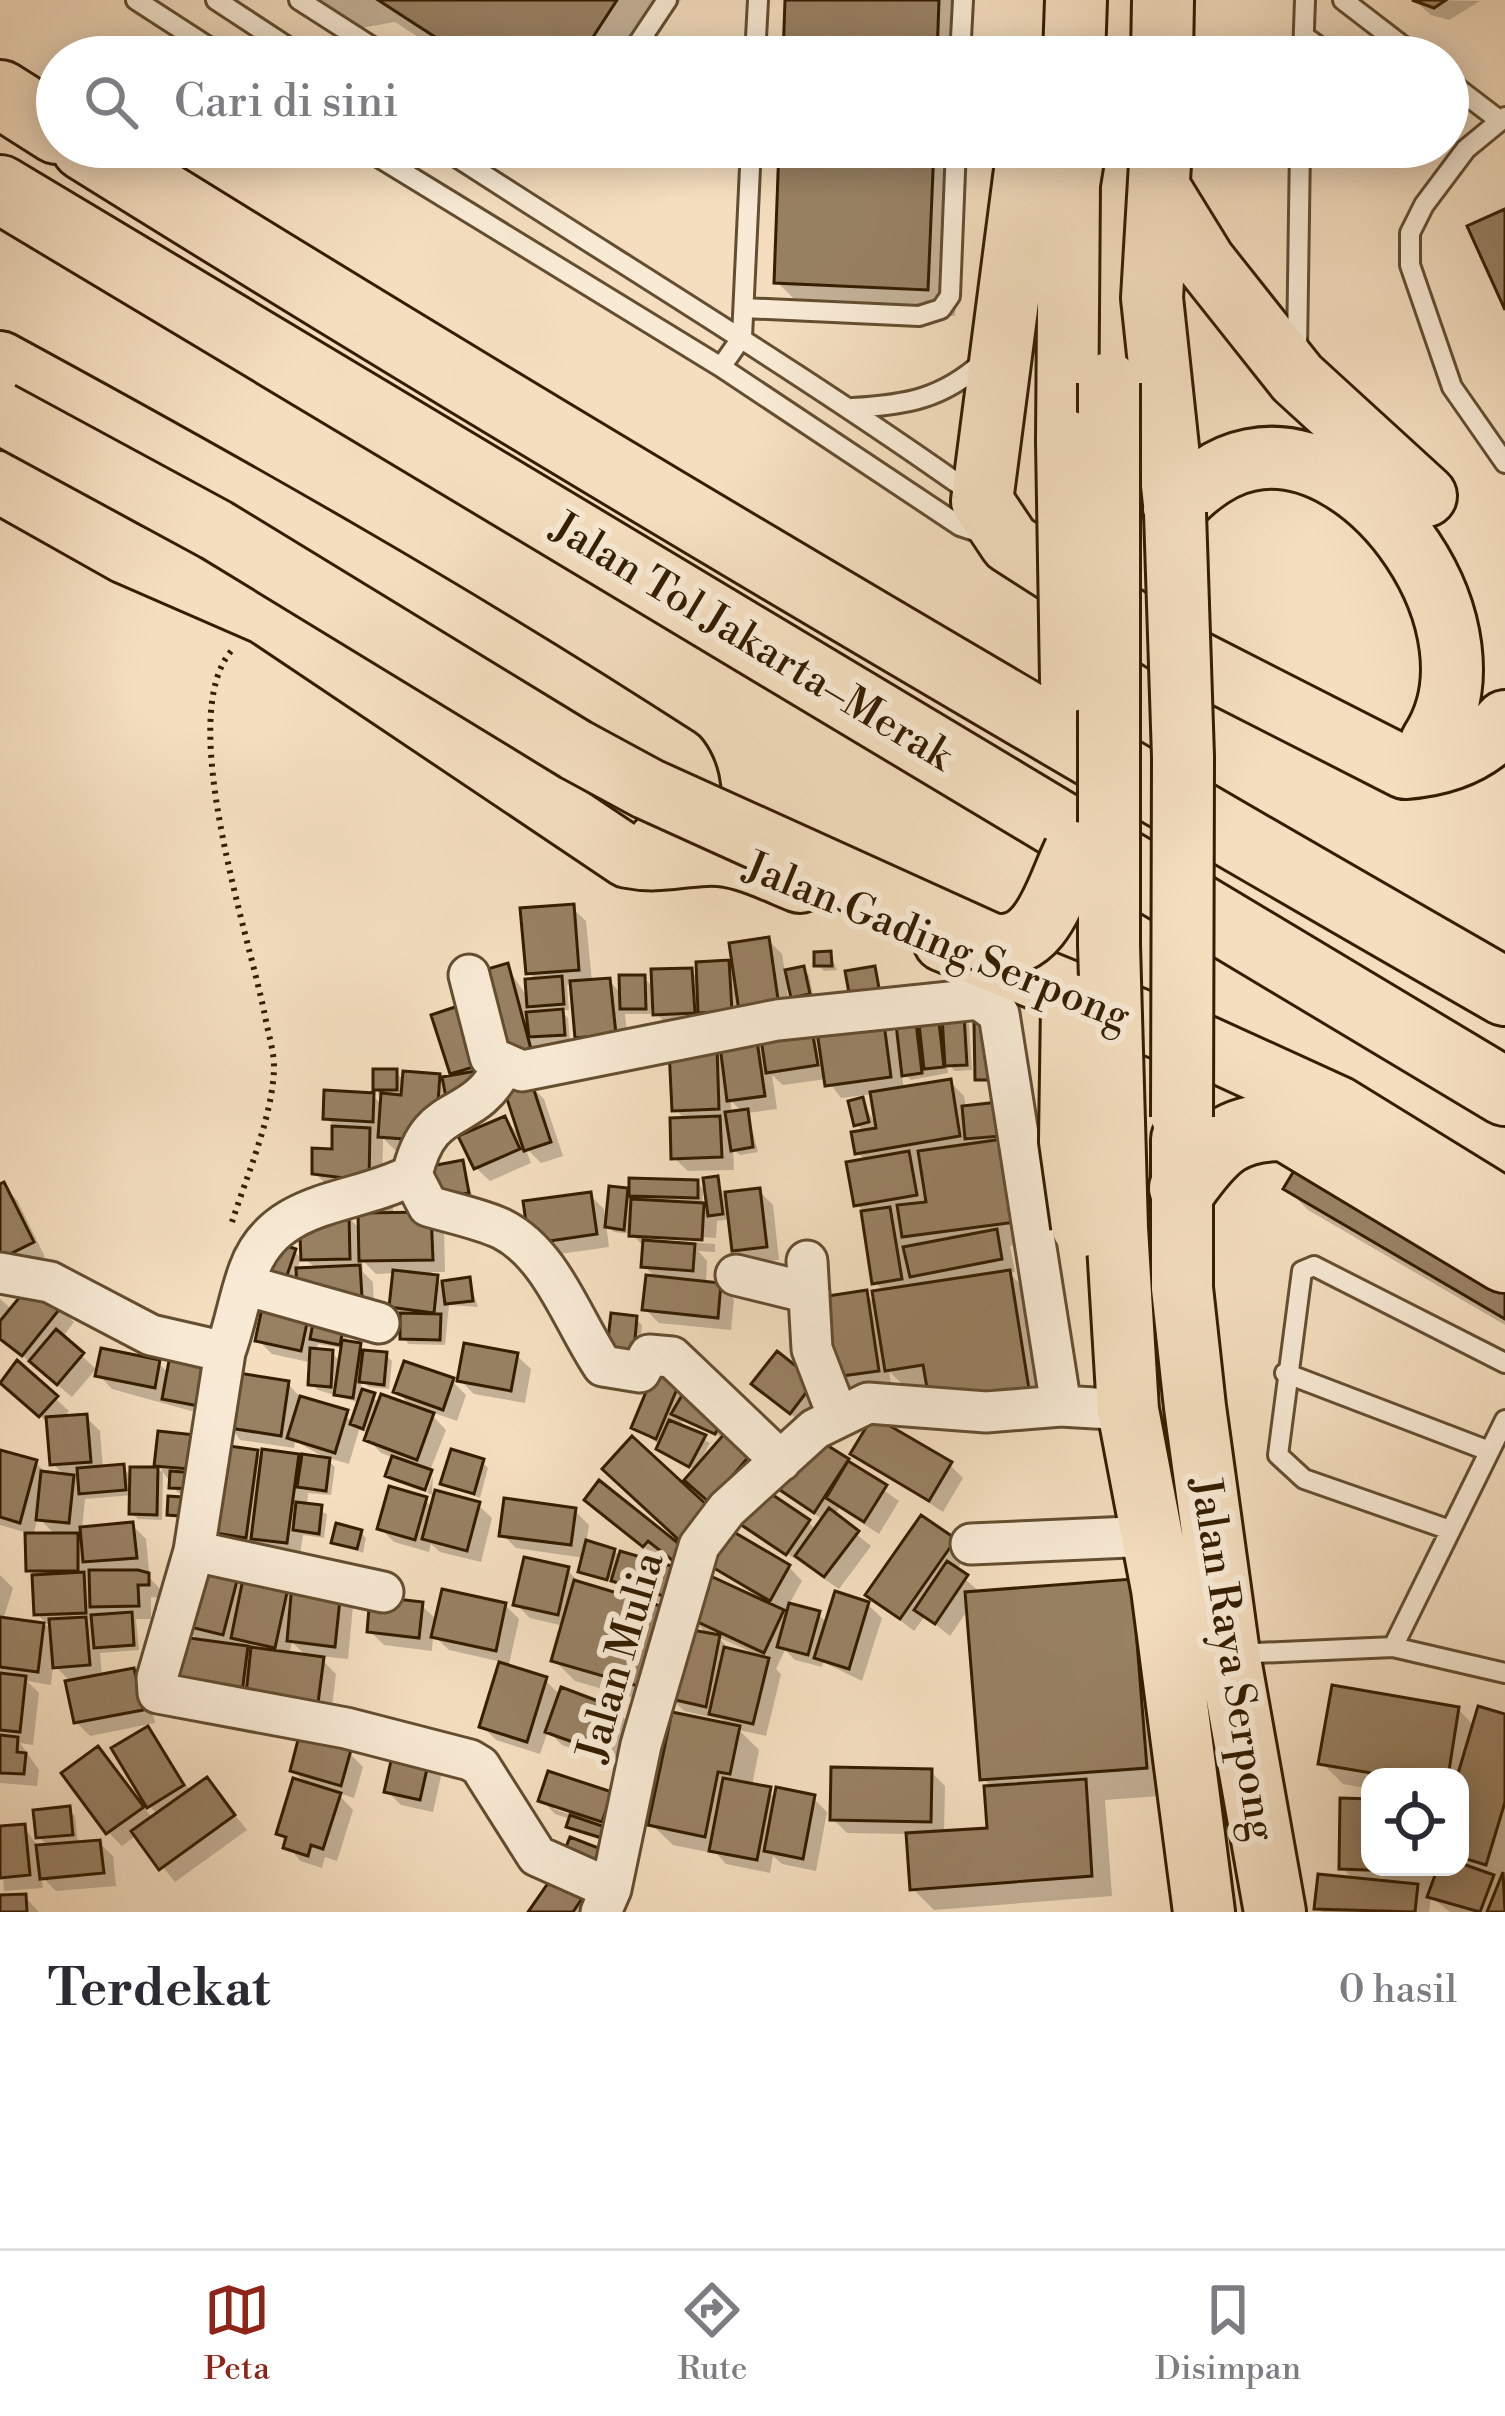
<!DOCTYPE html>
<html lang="id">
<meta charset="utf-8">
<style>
body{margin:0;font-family:"Libre Bodoni",serif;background:#f2f2f3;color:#2b2b33}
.controls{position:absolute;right:36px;bottom:36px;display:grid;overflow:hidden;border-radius:24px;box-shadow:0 6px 30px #0003}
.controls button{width:108px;height:108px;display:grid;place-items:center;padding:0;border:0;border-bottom:3px solid #e1e1e2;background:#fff;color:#2b2b33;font:60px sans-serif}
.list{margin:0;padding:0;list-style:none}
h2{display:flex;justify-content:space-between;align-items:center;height:156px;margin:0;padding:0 48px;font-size:51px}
h2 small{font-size:39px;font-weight:400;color:#7c7c81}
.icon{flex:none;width:66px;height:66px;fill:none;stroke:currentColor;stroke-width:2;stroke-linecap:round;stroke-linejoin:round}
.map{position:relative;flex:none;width:1505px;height:1912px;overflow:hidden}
.search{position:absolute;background:#fff;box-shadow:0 6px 30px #0003;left:36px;right:36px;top:36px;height:132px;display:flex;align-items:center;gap:30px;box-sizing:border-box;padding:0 42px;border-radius:66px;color:#7c7c81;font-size:45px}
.sheet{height:336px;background:#fff}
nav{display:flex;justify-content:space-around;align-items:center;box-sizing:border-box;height:168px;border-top:3px solid #e1e1e2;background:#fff;font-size:33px;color:#7c7c81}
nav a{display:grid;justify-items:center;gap:6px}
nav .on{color:#8f2418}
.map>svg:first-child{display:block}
.shadow{fill:#0003;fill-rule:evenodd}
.building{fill:#988163;stroke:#341d00;stroke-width:3}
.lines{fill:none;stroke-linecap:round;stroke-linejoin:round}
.lane-casing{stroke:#644d30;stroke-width:24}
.street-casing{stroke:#644d30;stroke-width:45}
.primary-casing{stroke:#341d00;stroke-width:66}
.highway-casing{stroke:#341d00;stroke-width:72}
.path{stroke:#341d00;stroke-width:6;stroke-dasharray:3 6;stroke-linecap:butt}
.lane{stroke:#f8ead5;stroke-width:18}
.street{stroke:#f8ead5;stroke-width:39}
.primary{stroke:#f4debf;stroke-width:60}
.highway{stroke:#f4debf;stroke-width:66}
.primary-bridge-casing{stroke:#341d00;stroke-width:66;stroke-linecap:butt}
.primary-bridge{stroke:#f4debf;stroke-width:60}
.labels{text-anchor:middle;stroke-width:12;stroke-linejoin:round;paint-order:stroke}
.street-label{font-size:42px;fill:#341d00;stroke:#f8ead5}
</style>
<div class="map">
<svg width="1505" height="1912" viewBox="0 0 1505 1912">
<rect width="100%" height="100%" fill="#f4debf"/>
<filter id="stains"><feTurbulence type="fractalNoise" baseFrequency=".00167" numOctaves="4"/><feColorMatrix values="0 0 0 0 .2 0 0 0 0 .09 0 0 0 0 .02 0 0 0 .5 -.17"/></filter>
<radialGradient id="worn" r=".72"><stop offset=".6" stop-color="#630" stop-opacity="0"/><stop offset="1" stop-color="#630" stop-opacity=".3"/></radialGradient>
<path class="shadow" d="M290,0h391l-37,57h-195l-54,-35 -40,7 -55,-19z
M788,0h179l-2,57h-179z
M1414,0l66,1 -31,19 -18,-5z
M782,147h179l-6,169 -150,-6 -28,-28z
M572,908l14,13 6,61 17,-1 13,13v-16h22l11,11 -1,-17 37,-1 9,9 -1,-15 28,-2 10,10 -4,-28 35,-5 14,14 3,19 18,-4 6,6 5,24 -14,4 -13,-13 4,29 -35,4 -13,-13 1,14 -29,2 -8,-9v9l-37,2 -19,-20v6h-26l3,33 -36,4 -14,-14 -5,-53 -6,1 2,25h-9l8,8 2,22 -70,14v6l40,-10 3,12 -34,9 -14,-14 -22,-81 34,-9 23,34 -2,-20h9l-8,-8 -6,-62z
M830,954l7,16 -13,1 -7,-7z
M434,1017l61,61 -64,75 -36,-3 -12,-12 -1,56 11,6v16l51,13 1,43h-14l11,12 27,-4 9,27 -29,-2 -4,40 -36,-1 -6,-6v-21l-11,-11 3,-33 -19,1 -14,-14 1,12 10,10 1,28 -70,-51 44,-42 14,14 27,-15 -60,-29 -14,-14 20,-21v-25l-9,-10 47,-21 10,10 -7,-18 20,-16 9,10 53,-4z
M963,1018l6,6 3,46 -17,1 -8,-8 1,10 -37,7 -10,-10 3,19 46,-7 14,14 2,12 32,-3 37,137 -25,4 5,26 -6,1 21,21 18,115 -139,-18 -20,-20 2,13 -47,7 -14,-14 36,-83 11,11 8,-13 -10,-10 -11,-71 -7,-6 10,-43 -10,-10 8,-19 -8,-9 5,-23 17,29 -6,-36 -32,4 -14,-19 -44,6 -11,-10 5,34 -29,4 10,39 -18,3 -7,-6 1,21 -46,1 -14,-13 12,-38 -11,-11 40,-59 10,10 30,-23 10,10 117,-28 19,19 -3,-19zM731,1101l12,11 -12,2z
M530,1085l14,14 19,57 -22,7 -16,-16 6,16 -41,18 -14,-13 28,-49 19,19z
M462,1164l11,34h-39z
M717,1180l7,15 35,-4 14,14 6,55 -30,3 -14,-13 -4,-31 -14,2 -1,17 -74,-5v6l73,5v8l-17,-1 9,10 -1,23 14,1 14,14 -3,31 -72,-7 -14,-14 12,-30 -13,-13 1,-18 -13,-14 -18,-2 -8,-8 3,23 -63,9 -14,-14 58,-47 14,14 2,14 6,-34 85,-6 6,6 -1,17 9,9z
M3,1186l14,14 28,57 -40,19z
M1287,1189l218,93v43l-197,-115z
M295,1252l6,6 -13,36 -26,-7z
M0,1299l13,11 47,-2 14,14 -12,16 34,31 -24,28 -72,-60z
M266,1302l84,25 -4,17 40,11 6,6 -3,28 -20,-2 -7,-7 -2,11 21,12 33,6 -18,-18 56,-10 14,14 -9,26 -29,-10 18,19 -24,61 -28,-10 -6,-6 6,-17 -13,-5 -13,-14 2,-6 -11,-3 -10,34 -24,-7 10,10 -4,28 -23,-2 -1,13 20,8 -3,24 -21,-3 -3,20 -32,-4 -8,-8 -1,7 -39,-6 -14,-14 -5,-36 -23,-1 -20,-28 59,-12h40l7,7 33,-3 7,6 20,-6 -29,-16 -1,7 -54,-8 -13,-19 -115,-32 -13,-14 59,-12 12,11 118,10 13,14 53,23 6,-18 -42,-13 -6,-6 1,-21 -41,-9 -14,-14zM318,1344l28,5 -4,14 -10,-10 -15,-1z
M636,1319l6,6 -3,30 -28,-9z
M517,1356l14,13 -6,34 -51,-9 -14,-14z
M777,1356l50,41 -22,29 -50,-42z
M17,1364l52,47 -6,8 23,-2 14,14 3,38 19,-2 11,11v-8l30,1 -1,49 -24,-1 -6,-6 1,-18 -48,4 -3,30 50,-4 14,14 3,32h-6l18,19v8l-10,-1v22h-15l3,31 -39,3 2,24 31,-6 14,14 8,38 -65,13 -14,-14 -4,-39 -19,-19 -2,21 -24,-4 12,12 -6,52 -13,-2 19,27 -2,16 -37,-3v-208l13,13 -10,32 46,6 -12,-12 -9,-81 -28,-8v-72l35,9 13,13 18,2 -13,-13 -3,-39 -48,-44zM38,1517l18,19h-23z
M680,1380l52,42 -9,14 39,35 -31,45 -35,-45 -61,-44zM683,1420l41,18 -25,26 11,-21 -30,-16z
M815,1441l84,60 -20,33 -40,-26 -5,8 37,30 -32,43 -95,-65 64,-2 9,9 7,-10 -41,-31z
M854,1454l96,11 13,13 -20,34z
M482,1462l6,6 -8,30 -36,-14z
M433,1476l-1,17 46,12 14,13 -11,44 -41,-10 -9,-8 -2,8 -35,-10 -14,-14 45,-28 8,8 3,-12 -9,-3z
M575,1511l14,14 -3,18 28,8 66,58 -26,-8 30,30 25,5 -21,-20 66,-21 -44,-31 79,3 13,14 -14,25 30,8 10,10 40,-19 14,13 -20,63 -39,-19 -1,5 -27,-7 -10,-10 -9,19 5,5 -15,62 -27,-6 20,20 -7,36 26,12h35l14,14 -11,59 -34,-7 -9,-8 -3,17 -44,-9 -9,-10 -44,-9 -22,-21 72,-104 -39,-9 -18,-18 -4,13 -87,-25 -21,-21 10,-34 -34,-8 -14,-14 51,-34 14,14 56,18 -15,-21 -38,-7 1,-16 -69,-10 -14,-14zM718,1637l40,18 -26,-3z
M601,1513l80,36 6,23 -24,-20 -5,6z
M360,1532l6,6 -3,15 -28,-11z
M954,1542l13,13 -11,16 26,23 149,-12 43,213 -69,5 7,96 -178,14 -21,-21 -4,-55 -62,-1 -14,-14 98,-47 14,14 -1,48 46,-3 2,-43 -9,-10 -14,-170 -19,28 -25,-20 -11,15 -46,-36z
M238,1571l101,21 14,14 -5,53 -30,-3 18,18 -5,41 -76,-10 -73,-82zM292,1642l16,16 -19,-3z
M421,1605l17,16 67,-16 14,14 -11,50 37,11 16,16 56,15 14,14 -14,40 -55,-20 -14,-14 -8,23 -44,-14 -14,-14 20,-64 -53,-12 -16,-15 -1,16 -48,-6 -14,-14z
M1458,1709l17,18 30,-10v195h-55l-19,-15 -2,15h-107l-4,-4 36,-28 -12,-12 28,-66v65h90v-90h-90v12l-27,-5 -21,-21z
M147,1729l44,63 16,-11 40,49 -72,52 -38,-47 -15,11 -14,-14 -10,-82 55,69 6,-4 -10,-9z
M349,1753l14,14 -9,31 -18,-6 17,18 -16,51 -12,-4 -3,11 -22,-7 -21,-28 30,-47 -16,-15z
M427,1763l14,13 -8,36 -32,-7 -14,-14z
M550,1775l60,19 14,14 -8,26 -6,-2 -2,10 -32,-10 -5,-13 -16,-5 -13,-14zM554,1803l63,21 -1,6 -62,-21z
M69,1810l6,6 3,28 21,-1 14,13 3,30 -60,5 -15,-15 2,12 -39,3 -4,-62 24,-2 15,21 10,-1 -10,-10z
M25,1897l14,15h-39v-14z
M582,1899l13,13h-63z"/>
<path class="building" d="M378,0h239l-37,57h-114z
M785,0h154l-2,57h-154z
M1412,0h34l-12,8z
M779,147h155l-6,143 -154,-7z
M1505,209v101l-38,-84z
M574,904l5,66 -53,4 -6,-66z
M769,937l10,69 -40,5 -10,-68z
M831,951l1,15h-18v-14z
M729,960l3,51 -34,2 -2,-51z
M508,963l23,86 -39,10 -22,-85z
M804,966l6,28 -19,4 -6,-28z
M875,966l6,33 -30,5 -6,-33z
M692,968l3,45 -42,2 -2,-46z
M619,975h26l1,34h-26z
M562,976l2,28 -37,3 -2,-28z
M610,978l6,56 -41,4 -5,-57z
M464,1004l20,60 -34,10 -19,-59z
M563,1009l2,26 -36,2 -3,-25z
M938,1013l6,54 -20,2 -6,-54z
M915,1014l7,59 -20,3 -7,-60z
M964,1015l3,50 -22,1 -3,-50z
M883,1016l8,61 -66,9 -9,-61z
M974,1023h23l2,57h-24z
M811,1024l7,41 -52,8 -6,-42z
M756,1034l9,62 -38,5 -8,-63z
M717,1047l2,62 -47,2 -3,-62z
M373,1069h24v21h-24z
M481,1070l-34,32 -5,-25z
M403,1071l37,3 -3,43 -19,23 -40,-3 3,-44 20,2z
M951,1079l9,57 -105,18 -4,-22 25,-4 -6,-36z
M531,1081l20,61 -27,9 -20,-61z
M324,1090l50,3 -1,29 -50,-3z
M863,1097l6,25 -15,4 -6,-25z
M999,1102l3,34 -37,3 -3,-33z
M748,1109l5,38 -22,4 -6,-39z
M505,1116l15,33 -46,20 -16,-33z
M720,1116l2,41 -51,2 -1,-41z
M332,1126l38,2 -1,53 -57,-7v-26l20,1z
M1003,1139l13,83 -114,15 -5,-32 29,-3 -8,-51z
M909,1151l8,44 -63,11 -8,-44z
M1301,1159l204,119v41l-222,-130z
M463,1160l6,33 -38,6 -5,-32z
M718,1176l5,38 -15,2 -5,-38z
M629,1178l69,2v18l-69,-2z
M4,1182l30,60 -34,17v-75z
M609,1186l19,2 -4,42 -19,-3z
M760,1188l7,59 -35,4 -7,-59z
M591,1192l6,42 -68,10 -6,-43z
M631,1199l73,4 -2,37 -73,-4z
M890,1207l12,72 -30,5 -11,-73z
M431,1212l2,48 -74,1 -1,-48z
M349,1214l1,45 -49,1 -2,-45z
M997,1229l5,30 -92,18 -7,-30z
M266,1239l30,10 -14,41 -29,-8z
M643,1240l52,4 -2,27 -52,-4z
M360,1265l2,32h-65l-1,-29z
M393,1270l45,5 -4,38 -45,-6z
M1010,1270l19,119 -99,16 -7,-40 -38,6 -13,-80z
M646,1275l75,8 -3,35 -76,-8z
M470,1277l3,24 -28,3 -3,-23z
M32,1282l30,24 -40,50 -22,-17v-18z
M867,1290l12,81 -52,7 -12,-80z
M264,1299l46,10 -9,42 -46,-10z
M315,1312l30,6 -5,27 -30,-6z
M400,1313l41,1 -1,26 -40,-1z
M611,1313l26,3 -3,35 -27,-3z
M56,1329l28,24 -27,32 -28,-24z
M342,1340l19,3 -8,55 -19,-3z
M464,1343l54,10 -7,38 -54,-10z
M101,1348l59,12 -5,28 -60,-12z
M310,1348l23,2 -2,37 -23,-2z
M171,1350l48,9 -10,49 -47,-9z
M363,1350l24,2 -3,33 -25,-3z
M777,1351l38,30 -25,33 -39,-30z
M17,1360l41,36 -19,21 -39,-34z
M404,1361l50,17 -11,32 -50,-18z
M656,1368l26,9 -26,62 -25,-11z
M232,1372l57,9 -8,55 -58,-9z
M362,1389l13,4 -12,36 -13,-5z
M684,1392l43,21 -12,21 -44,-20z
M381,1394l53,19 -17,47 -53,-20z
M300,1396l48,14 -13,43 -48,-15z
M87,1414l4,48 -41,3 -4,-48z
M873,1416l79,46 -23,39 -79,-47z
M669,1420l37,15 -17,32 -33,-18z
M158,1431l47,5 -4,34 -47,-4z
M725,1433l25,22 -40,48 -26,-23z
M632,1436l77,71 -30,33 -77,-71z
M814,1437l35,22 -35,54 -34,-23z
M215,1444l43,6 -12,88 -43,-7z
M262,1449l37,5 -12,89 -36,-4z
M451,1449l33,10 -10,35 -34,-10z
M0,1450l37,10 -17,63 -20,-6z
M302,1454l28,4 -4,33 -29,-4z
M392,1456l40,14 -7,20 -40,-14z
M848,1461l39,24 -23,37 -38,-24z
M124,1464l2,26 -47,4 -2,-26z
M130,1467h28l-1,48 -28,-1z
M41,1471l33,4 -5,48 -33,-3z
M170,1471l26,2v16l-27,-1z
M599,1480l84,67 -11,13 -24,-19 -5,6 -59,-47z
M389,1486l38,11 -12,43 -38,-11z
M764,1489l46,31 -24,35 -46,-31z
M435,1490l45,12 -13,49 -45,-12z
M168,1496l27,2 -1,19 -27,-2z
M504,1498l72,10 -5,37 -72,-9z
M296,1502l26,3 -3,29 -26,-4z
M829,1508l30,23 -35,46 -29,-21z
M921,1515l35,24 -56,80 -35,-24z
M133,1522l4,36 -54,4 -3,-35z
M336,1523l26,7 -5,19 -26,-6z
M727,1528l63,37 -20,36 -63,-37z
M25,1533h53v38h-52z
M586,1540l29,9 -8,31 -29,-8z
M620,1551l55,16 -8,30 -56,-16z
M195,1557l45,12 -17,66 -45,-11z
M524,1557l45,10 -11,48 -45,-10z
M947,1561l21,14 -33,49 -21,-14z
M89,1570h49l11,3v12h-11l1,21 -49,1z
M84,1572l2,41 -52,2 -2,-40z
M704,1573l80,37 -20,43 -79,-37z
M244,1574l45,9 -14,65 -44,-10z
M1132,1579l15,189 -167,12 -15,-188z
M574,1580l90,27 -23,80 -90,-26z
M292,1584l49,6 -6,57 -48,-6z
M442,1589l64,14 -10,48 -65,-14z
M835,1591l34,11 -20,67 -35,-11z
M370,1596l53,6 -4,36 -52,-6z
M789,1603l31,8 -12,44 -31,-8z
M132,1612l2,33 -40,3 -3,-33z
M0,1617l44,6 -6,49 -38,-5z
M86,1617l4,48 -37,3 -4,-49z
M681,1628l39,7 -14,72 -39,-9z
M175,1636l73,10 -6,47 -73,-11z
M251,1647l73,10 -6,46 -72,-9z
M724,1647l45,11 -16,66 -44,-10z
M499,1662l48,15 -20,65 -48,-15z
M134,1668l9,42 -69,13 -9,-42z
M0,1673l26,3 -6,56 -20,-2z
M1332,1685l127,22 -11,70h-53l-77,-13z
M561,1687l58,22 -16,44 -58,-21z
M1478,1706l27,8v88l-19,63 -26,-8 -3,-80z
M672,1712l68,14 -10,48 -12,-2 -13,65 -57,-12z
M148,1726l36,59 -37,23 -36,-60z
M0,1735l18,2 -1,15 9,1 -2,21 -24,-1z
M299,1736l52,14 -10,36 -51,-15z
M98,1746l46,61 -38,27 -45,-61z
M393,1752l36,8 -9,40 -36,-8z
M831,1767l101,2 -1,53 -101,-2z
M548,1771l64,21 -10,30 -64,-21z
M207,1777l28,38 -76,55 -28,-39z
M293,1778l48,15 -18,56 -12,-4 -3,11 -25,-8 3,-11 -10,-3z
M723,1778l48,9 -14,73 -48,-9z
M1086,1779l6,97 -182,14 -4,-57 81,-5 -3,-42z
M776,1787l39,8 -12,64 -39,-8z
M1340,1798l30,1v68h54v5l-85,-3z
M70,1806l3,29 -37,3 -3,-28z
M570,1815l35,12 -3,11 -36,-11z
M25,1824l5,51 -30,3v-52z
M570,1837l31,12 -6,15 -31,-12z
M100,1840l4,33 -64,6 -4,-34z
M1460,1863l34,12 -14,37 -53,-15 11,-30z
M1503,1872l2,40h-18z
M1318,1874l100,10 -3,28 -101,-3z
M553,1876l30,21 -10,15h-45z
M26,1894l1,18h-27v-17z"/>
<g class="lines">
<g class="lane-casing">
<path id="lane" d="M136,0l88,57
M216,0l87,57
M299,0l89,57
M1343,0l74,57
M1304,36l30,21
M629,57l38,-57
M755,57l3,-57
M960,57l3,-57
M1303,57l2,-57
M1448,81l51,39
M1505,117l-39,32 -42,56 -14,28v32l42,122 53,76
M362,147l359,220 239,159 24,8
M441,147c178,116 360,225 533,348
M530,147l23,6 14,-6
M744,308l175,8 22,-7 9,-13 6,-149
M1297,350l3,-203
M721,367l21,-30 9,-190
M852,408c54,-3 90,-9 131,-46
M1285,1373l204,78
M1450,1530l-146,-51 -26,-24 24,-184 12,-5 191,97
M1393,1647l112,-227
M1234,1654l159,-7 112,26"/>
</g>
<g class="street-casing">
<path id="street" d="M469,975l21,82 32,14 255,-51 202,-21 20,15 62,392
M412,1175l16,31c23,7 53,13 74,23 50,25 71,93 101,137l37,6 9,-17 23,2 109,104
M807,1261l5,88 26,68
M0,1273l50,9 101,53 74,17c10,-27 14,-55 24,-82 26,-72 104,-64 163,-95 18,-78 59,-47 91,-108
M736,1275l73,18
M245,1285l134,38
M225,1352l-31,199 -37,127 1,15 188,35 124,32 10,6 57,90 74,33
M971,1544l182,-8
M194,1551l189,41
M601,1912l10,-23 30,-144 58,-199 28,-37 88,-80 53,-26 118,9 75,-6 67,4"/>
</g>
<g class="primary-casing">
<path id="primary" d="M1074,57l2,-57
M1162,57l1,-57
M1028,147l-46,354 28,42 185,118 210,107c40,-3 75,-15 100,-47
M1161,147l-9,151 23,215
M1160,189l45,73 92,116 129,118
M0,362c230,125 458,254 678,397 20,27 15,71 -20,84
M1067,441l2,-257 6,-37
M0,482l126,71 140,61 362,243c30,6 49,-1 78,-2 33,-2 64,15 94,27
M1174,509c21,-23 45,-43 76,-49 118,-25 255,170 181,282
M944,941l260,105 134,61 167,103
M1182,1139v149l13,119 34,247 46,258
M1117,1228l11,182 34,179 42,323"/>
</g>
<g class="highway-casing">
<path id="highway" d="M0,94l57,36
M85,147c468,292 942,571 1420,845
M0,189l1505,903
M1183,1188c30,-42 48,-62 103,-61l219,132"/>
</g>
<path class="path" d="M232,1222c15,-47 39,-101 42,-151 1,-17 -6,-38 -9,-55 -16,-82 -92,-303 -32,-367"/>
<use href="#lane" class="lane"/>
<use href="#street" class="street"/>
<use href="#primary" class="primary"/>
<use href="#highway" class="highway"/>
<g class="primary-bridge-casing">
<path id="primary-bridge" d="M1109,383v562l8,283
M0,413l216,117 360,220 72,39 343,155c51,10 65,-55 83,-92
M1067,441l4,240
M1175,513l8,244 -1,360
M1072,1005l-2,136 12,85"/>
</g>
<use href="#primary-bridge" class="primary-bridge"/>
</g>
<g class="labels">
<g class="street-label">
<text transform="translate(753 640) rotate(31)" y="15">Jalan Tol Jakarta–Merak</text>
<text transform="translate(938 940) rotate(22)" y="15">Jalan Gading Serpong</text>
<text transform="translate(619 1656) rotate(-74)" y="15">Jalan Mulia</text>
<text transform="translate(1235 1659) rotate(81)" y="15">Jalan Raya Serpong</text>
</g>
</g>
<rect width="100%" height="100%" filter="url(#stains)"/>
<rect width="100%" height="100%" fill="url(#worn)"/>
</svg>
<div class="controls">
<button><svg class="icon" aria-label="locate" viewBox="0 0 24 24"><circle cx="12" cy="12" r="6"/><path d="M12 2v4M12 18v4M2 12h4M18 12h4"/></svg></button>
</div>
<div class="search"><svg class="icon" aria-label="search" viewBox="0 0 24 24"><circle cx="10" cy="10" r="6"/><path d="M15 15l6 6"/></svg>Cari di sini</div>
</div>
<section class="sheet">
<h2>Terdekat<small>0 hasil</small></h2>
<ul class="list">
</ul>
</section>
<nav>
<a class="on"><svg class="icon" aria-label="map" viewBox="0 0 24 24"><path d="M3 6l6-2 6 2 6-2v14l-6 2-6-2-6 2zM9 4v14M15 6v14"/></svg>Peta</a>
<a><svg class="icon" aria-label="directions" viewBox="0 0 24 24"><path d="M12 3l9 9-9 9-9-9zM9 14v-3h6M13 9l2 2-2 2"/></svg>Rute</a>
<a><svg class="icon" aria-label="saved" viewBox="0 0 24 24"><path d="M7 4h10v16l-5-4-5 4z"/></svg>Disimpan</a>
</nav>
